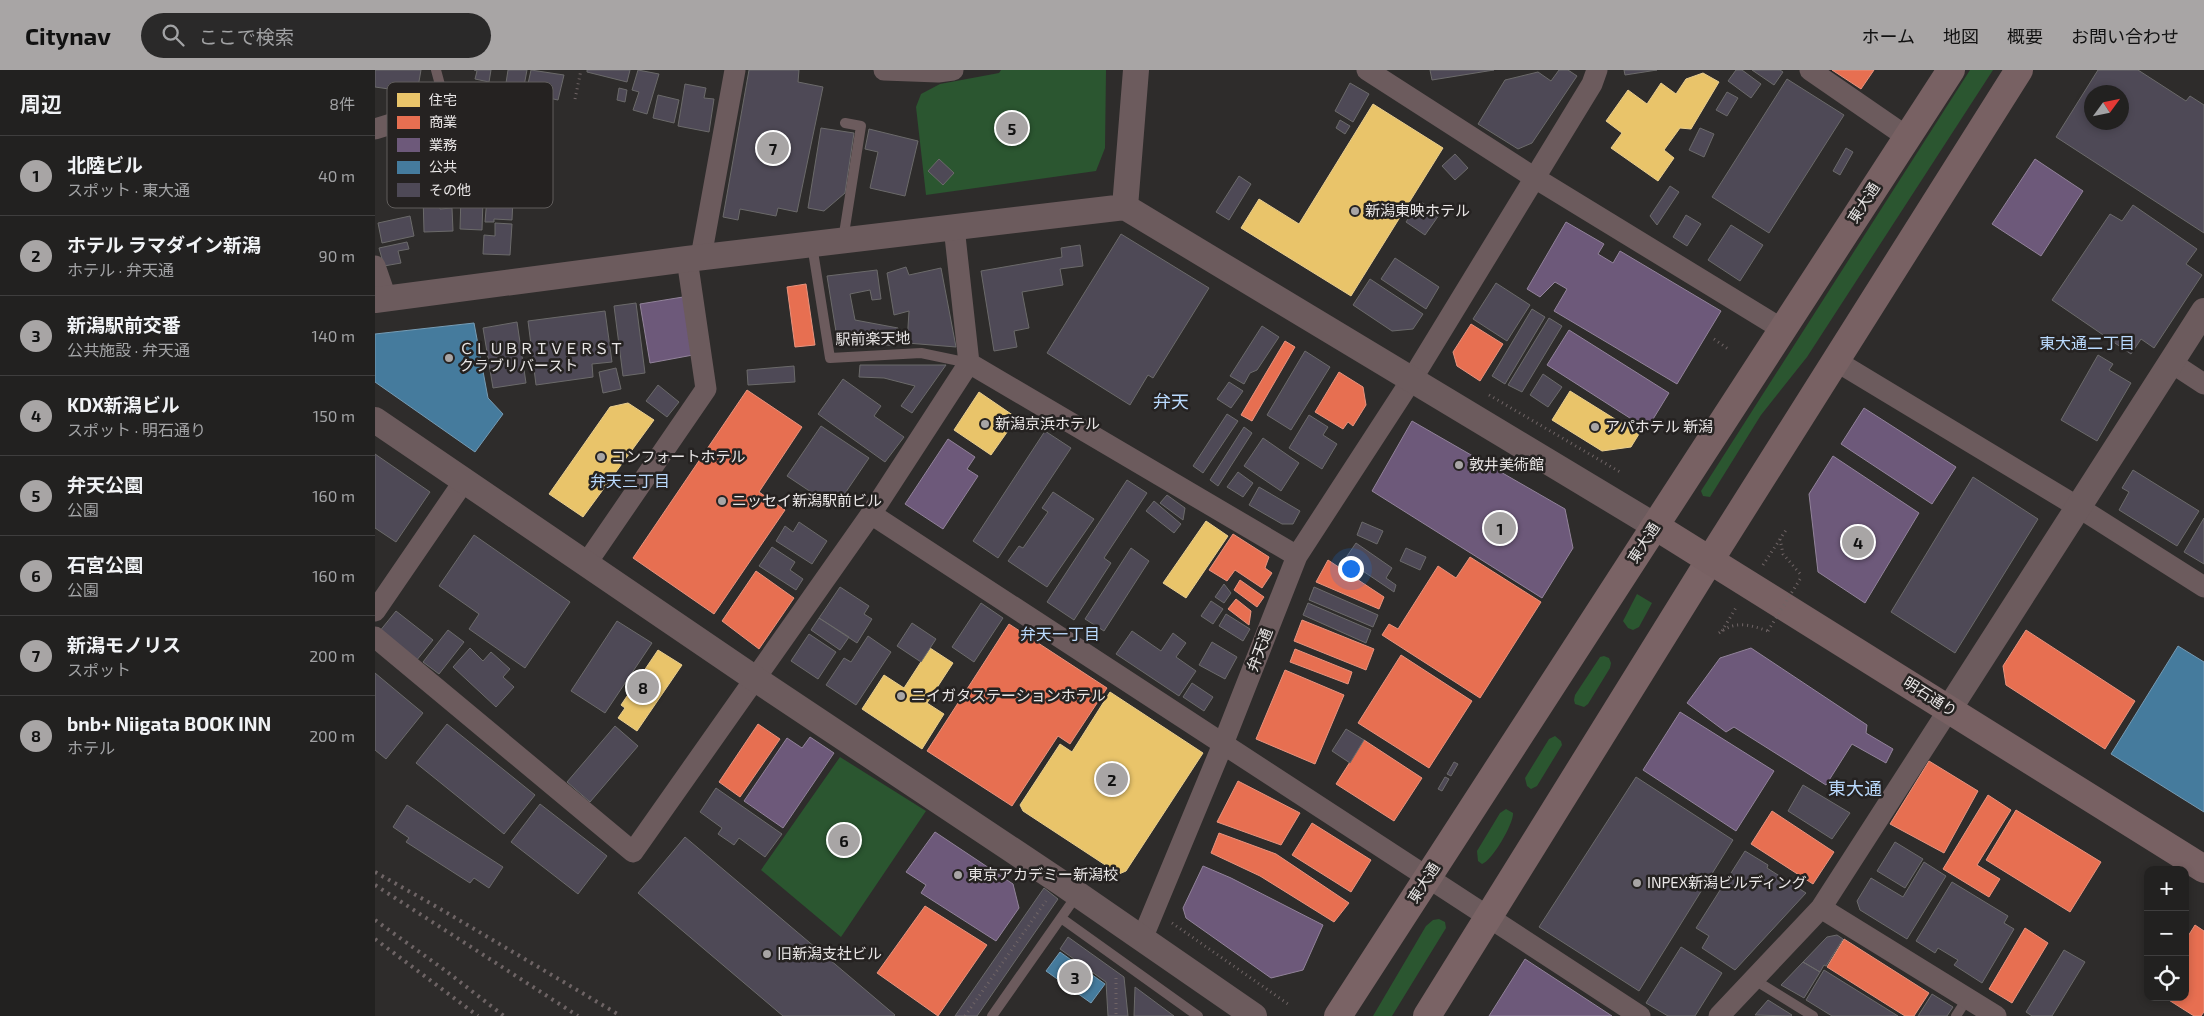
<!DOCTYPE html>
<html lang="ja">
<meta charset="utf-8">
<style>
body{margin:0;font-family:"Exo 2","Noto Sans JP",sans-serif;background:#2a2929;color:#f1f3f6}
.controls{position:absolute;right:15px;bottom:15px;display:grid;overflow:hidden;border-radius:10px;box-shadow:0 2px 8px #0003}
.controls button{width:45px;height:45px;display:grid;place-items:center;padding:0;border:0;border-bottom:1px solid #3f3e3e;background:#222120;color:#f1f3f6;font:25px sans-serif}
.compass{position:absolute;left:1709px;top:15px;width:45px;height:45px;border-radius:50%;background:#222120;box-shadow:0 2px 8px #0003;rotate:57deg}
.you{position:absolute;left:975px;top:498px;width:18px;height:18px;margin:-12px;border:4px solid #fff;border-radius:50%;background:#1a73e8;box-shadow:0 0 0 8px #1a73e833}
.badge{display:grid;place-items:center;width:32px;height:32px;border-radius:50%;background:#a8a5a5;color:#111;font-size:16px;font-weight:700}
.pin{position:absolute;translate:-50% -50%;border:2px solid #fff;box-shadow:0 1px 5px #0006}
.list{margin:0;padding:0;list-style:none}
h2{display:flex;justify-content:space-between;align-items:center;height:65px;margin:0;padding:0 20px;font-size:21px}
h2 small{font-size:16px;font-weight:400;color:#a2a3a5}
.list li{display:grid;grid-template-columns:32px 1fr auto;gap:15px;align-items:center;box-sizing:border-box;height:80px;padding:0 20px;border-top:1px solid #3f3e3e}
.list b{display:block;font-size:19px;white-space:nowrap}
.list p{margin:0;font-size:16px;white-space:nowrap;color:#a2a3a5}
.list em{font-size:16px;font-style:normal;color:#a2a3a5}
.icon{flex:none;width:28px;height:28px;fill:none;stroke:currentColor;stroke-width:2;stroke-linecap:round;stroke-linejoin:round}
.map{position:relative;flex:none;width:1829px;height:946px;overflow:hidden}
header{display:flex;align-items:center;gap:30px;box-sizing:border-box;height:70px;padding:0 25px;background:#a8a5a5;color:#111}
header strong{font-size:24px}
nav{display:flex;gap:28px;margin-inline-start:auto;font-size:18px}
.search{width:350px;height:45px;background:#2a2929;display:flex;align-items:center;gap:12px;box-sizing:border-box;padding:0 18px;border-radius:28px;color:#a2a3a5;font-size:19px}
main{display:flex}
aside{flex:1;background:#222120}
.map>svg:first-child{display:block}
.green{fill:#2b5630}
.homes{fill:#e9c46a;stroke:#e9ce8f}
.shops{fill:#e76f51;stroke:#e8937e}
.offices{fill:#6d597a;stroke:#92839a}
.public{fill:#457b9d;stroke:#769bb3}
.building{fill:#4e4956;stroke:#6b6a6a;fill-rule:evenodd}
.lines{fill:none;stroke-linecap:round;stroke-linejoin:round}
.path{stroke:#706566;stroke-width:3;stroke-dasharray:1 4;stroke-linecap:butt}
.service{stroke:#6c5b5d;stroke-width:10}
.minor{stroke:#6c5b5d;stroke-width:21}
.tertiary{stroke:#6c5b5d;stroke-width:26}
.primary{stroke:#7a6365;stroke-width:28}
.trunk{stroke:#786163;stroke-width:28}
.rail{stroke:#6e6465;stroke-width:4;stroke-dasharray:2.5 5;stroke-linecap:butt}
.path-bridge{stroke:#706566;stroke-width:3;stroke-dasharray:1 4;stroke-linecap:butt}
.poi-dot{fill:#a8a5a5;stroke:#252221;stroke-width:2}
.labels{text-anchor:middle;stroke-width:5;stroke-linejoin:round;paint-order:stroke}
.street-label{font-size:15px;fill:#e9e6e6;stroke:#252221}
.poi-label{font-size:15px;fill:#e9e6e6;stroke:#252221;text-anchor:start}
.neighbourhood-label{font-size:16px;fill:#badafe;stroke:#252221}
.quarter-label{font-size:18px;fill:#badafe;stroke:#252221}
.key{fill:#252221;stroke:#605d5c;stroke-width:1}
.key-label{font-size:14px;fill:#e9e6e6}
</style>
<header>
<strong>Citynav</strong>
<div class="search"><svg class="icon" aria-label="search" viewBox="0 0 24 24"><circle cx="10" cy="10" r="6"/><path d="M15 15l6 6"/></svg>ここで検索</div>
<nav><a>ホーム</a><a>地図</a><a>概要</a><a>お問い合わせ</a></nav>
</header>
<main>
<aside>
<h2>周辺<small>8件</small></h2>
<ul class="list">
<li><span class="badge">1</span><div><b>北陸ビル</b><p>スポット · 東大通</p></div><em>40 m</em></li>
<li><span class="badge">2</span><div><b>ホテル ラマダイン新潟</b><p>ホテル · 弁天通</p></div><em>90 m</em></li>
<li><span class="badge">3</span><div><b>新潟駅前交番</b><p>公共施設 · 弁天通</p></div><em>140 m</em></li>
<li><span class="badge">4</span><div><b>KDX新潟ビル</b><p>スポット · 明石通り</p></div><em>150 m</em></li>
<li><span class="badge">5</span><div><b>弁天公園</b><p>公園</p></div><em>160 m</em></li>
<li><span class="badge">6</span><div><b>石宮公園</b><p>公園</p></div><em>160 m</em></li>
<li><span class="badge">7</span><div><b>新潟モノリス</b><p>スポット</p></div><em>200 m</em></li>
<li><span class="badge">8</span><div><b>bnb+ Niigata BOOK INN</b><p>ホテル</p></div><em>200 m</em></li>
</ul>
</aside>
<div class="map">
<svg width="1829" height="946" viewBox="0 0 1829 946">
<rect width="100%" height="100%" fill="#2e2c2b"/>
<path class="green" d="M626,0h105l-1,78 -9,23 -170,24 -10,-88 5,-13 19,-10 59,-11z
M1595,0h23l-186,287 -46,58 -51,82 -7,-1 -2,-5z
M1262,524l15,9 -13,24 -6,3 -5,-2 -5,-7z
M1229,586l5,2 2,5 -1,5 -22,36 -4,3 -9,-3 -1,-4 1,-5 25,-38z
M1180,666l6,5 1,4 -25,41 -6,3 -4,-3 -2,-8 24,-39z
M465,687l86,54 -85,126 -80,-67z
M1131,739l7,4c1,10 -21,48 -31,51l-4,-3 -1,-10 23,-38z
M1064,849l6,3 1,6 -54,88h-19l53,-90 7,-6z"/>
<path class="homes" d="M1328,3l16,9 -28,47 -11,-1 -16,22 10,8 -16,23 -47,-33 11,-15 -16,-12 22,-31 19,14 14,-21 15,11 10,-15z
M998,34l70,44 -92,148 -110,-68 18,-29 40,25z
M1195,321l69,43 -8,13 -29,4 -50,-31z
M604,322l38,26 -26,37 -37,-25z
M253,333l26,17 -71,97 -34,-23 61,-87z
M831,451l22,15 -42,62 -23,-15z
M555,578l23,15 -26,40 17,11 -22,35 -60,-40 22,-34 20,13z
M283,580l24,15 -45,66 -19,-13 7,-10 -4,-3z
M735,622l93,61 -77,118 -7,3 -96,-63 -3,-6 40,-61 12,8z"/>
<path class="shops" d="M1457,0h42l-13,19z
M431,214l9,61 -20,2 -8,-60z
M1096,254l32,20 -23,37 -23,-15 -4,-14z
M910,271l10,6 -43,74 -11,-6z
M964,302l24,15 3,18 -13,21 -5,-4 -5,7 -28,-17z
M372,320l55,37 -43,65 26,18 -71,104 -81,-56z
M858,464l36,23 -4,11 7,5 -10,15 -27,-18 -8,11 -18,-11z
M1095,487l71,45 -61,96 -98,-63 7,-11 9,5 40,-63 18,12z
M953,490l56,37 -5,12 -63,-27z
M381,501l38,27 -35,51 -37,-28z
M865,510l24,17 -7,10 -23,-17z
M861,529l15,12 -2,14 -21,-16z
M927,550l72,29 -8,21 -72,-29z
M634,554l98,64 -37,56 -12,-8 -46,70 -85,-55z
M1651,560l109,71 -30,48 -99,-64 -3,-19z
M920,579l57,23 -4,12 -58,-22z
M1026,585l71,46 -43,67 -71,-45z
M910,600l59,25 -29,69 -59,-25z
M383,654l22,15 -40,58 -21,-15z
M989,670l58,38 -28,43 -58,-37z
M1554,691l49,30 -34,62 -54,-29z
M863,711l62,32 -19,32 -64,-23z
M1613,725l23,15 -34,55 23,14 -11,18 -46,-28z
M1641,740l85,52 -31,50 -84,-52z
M1397,741l62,41 -21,32 -62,-40z
M937,753l59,37 -20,32 -59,-37z
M844,763l57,21 73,49 -15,19 -74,-46 -49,-23z
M550,836l62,39 -49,71 -61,-43z
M1820,855l9,6v81l-3,4h-7l-30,-19h21v-56z
M1650,858l23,15 -36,60 -23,-14z
M1469,869l85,54 -15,23h-9l-78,-49z"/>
<path class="offices" d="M1660,89l48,32 -42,65 -49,-32z
M1191,152l38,22 -6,10 15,9 7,-12 101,60 -44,73 -123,-73 13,-22 -12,-7 -15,15 -13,-8z
M308,227l10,58 -43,8 -10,-59z
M1194,260l100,63 -22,36 -100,-64z
M1489,338l92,59 -24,37 -91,-60z
M1037,351l153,88 8,39 -31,50 -170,-107z
M573,369l27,18 -8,12 11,7 -35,53 -38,-25z
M1458,386l86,57 -54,90 -47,-31 -9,-78z
M1376,578l116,77 -1,8 27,16 -7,14 -34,-19 -26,41 -92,-58 -8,5 -39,-29 33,-45z
M1305,642l94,59 -38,60 -93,-61z
M435,667l24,16 -51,75 -39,-27 43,-63 15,10z
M560,762l78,52 6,24 -23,33 -75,-48 5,-8 -20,-13z
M828,796l28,12 92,47 -20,45 -32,8 -85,-60 -3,-10z
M1150,889l87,57h-123z"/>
<path class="public" d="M99,253l14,75 15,16 -28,38 -100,-70v-48z
M1803,576l26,16v150l-93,-58z
M685,882l45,32 -14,19 -45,-32z"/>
<path class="building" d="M0,0h46l-4,23 -42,-6z
M99,0h17l-2,12 -14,-3 2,-8z
M133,0h19l-3,16 -18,-3z
M156,0l33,5 -6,25 -32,-7z
M212,0h43l-3,12 -40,-10z
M263,0l21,4 -12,40 -14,-4 6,-18 -7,-2z
M374,0h50l-1,12 25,5 -26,125 -19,-4 -2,8 -36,-7 -2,11 -15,-3z
M1055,0h64l-62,10z
M1184,0h9l9,6 -45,67 -14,6 -40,-25 27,-44 33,-8 13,9z
M1249,0h33l-32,5z
M1361,0h6l19,14 -10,14 -23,-17z
M1377,0h28l3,2 -9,13z
M1723,0h40l48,31 4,-5 14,9v128l-148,-96zM1716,22h30v30h-30z
M1412,9l57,36 -75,118 -57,-36z
M975,13l19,11 -16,28 -18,-11z
M310,14l21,4 -2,10 10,1 -5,33 -31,-6z
M244,18l8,2 -2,12 -8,-2z
M1352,22l11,6 -11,18 -11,-6z
M283,25l21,5 -5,23 -21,-5z
M965,50l10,6 -5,8 -9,-6z
M446,58l33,5 -9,60 -21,18 -16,-3z
M1325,58l14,6 -10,23 -15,-7z
M494,59l49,12 -13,55 -35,-8 8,-36 -13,-3z
M1471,78l7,4 -13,23 -7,-4z
M1080,84l13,14 -13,12 -13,-14z
M564,89l15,14 -11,12 -15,-14z
M864,106l12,8 -22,36 -13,-8z
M1295,116l9,6 -22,33 -7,-9z
M64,124l1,15 12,-1 1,23 -29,1 -1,-37z
M86,126l14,1v3h8l-1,30 -22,-1z
M112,127l26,2 -1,21 -18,-1v3h-9z
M1045,131l19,14 -14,20 -19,-13z
M1758,135l64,44 -11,15 16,11 -48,73 -13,-9 -10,15 -79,-54 58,-86 12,7z
M1311,145l15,9 -14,22 -14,-9z
M35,146l4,20 -32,7 -4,-20z
M120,153l17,1 -2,31 -27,-1 1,-19 11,1z
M1356,155l32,20 -23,36 -32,-21z
M746,164l88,54 -56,90 -5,-3 -18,30 -83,-52z
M32,172l2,7 -11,2 3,12 -17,3 -5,-18z
M705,175l3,21 -23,3 3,16 -41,7 7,36 -15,3 3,16 -23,4 -13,-80 81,-14 -1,-9z
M1020,188l44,29 -13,22 -45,-30z
M531,197l3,8 32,-7 15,79 -49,-4 2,-32 -15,4 -7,-42z
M502,200l4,29 -9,1 -2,-10 -20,4 5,26 43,8 -3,18 -40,-5 -17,3 -11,-68z
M995,209l53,35 -10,15 -21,2 -39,-26z
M1121,213l34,22 -23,36 -34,-22z
M261,233l9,70 -22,3 -9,-70z
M1157,239l13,8 -40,67 -13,-8z
M230,241l7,51 -20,2 1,13 -57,8 -8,-64z
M1174,248l13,8 -40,66 -14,-7z
M142,252l9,61 -33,5 -10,-60z
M887,256l17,11 -22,33 -7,3 -6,11 -14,-8z
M930,281l25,16 -39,63 -24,-15z
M1723,285l15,9 -4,6 22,13 -34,58 -36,-21z
M485,295h86l-34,48 -11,-7 14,-20 -31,-8 -25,-1z
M419,296l1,16 -47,3 -1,-15z
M241,298l5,21 -18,4 -4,-21z
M1168,304l19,13 -14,20 -18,-12z
M468,309l38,27 -7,10 30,21 -19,25 -67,-48z
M854,312l14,9 -12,17 -14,-9z
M283,315l21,17 -12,15 -21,-16z
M852,344l11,7 -35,52 -10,-7z
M934,345l19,12 -5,8 14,9 -15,25 -33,-21z
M446,356l48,32 -34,50 -48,-32z
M869,357l8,6 -34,53 -8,-6z
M670,361l26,17 -73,110 -25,-17z
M888,368l36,25 -18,28 -37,-25z
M0,384l55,38 -34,50 -21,-14z
M1758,400l66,41 -22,35 -58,-36 10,-18 -7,-4z
M863,402l15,11 -10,14 -16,-10z
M1598,407l65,42 -83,134 -64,-41z
M752,410l20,13 -43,65 7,5 -37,57 -27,-18z
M884,417l41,24 -7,13h-11l-33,-19z
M678,422l41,27 -47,68 -39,-26 11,-15 4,2 25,-36 -6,-4z
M792,425l18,13 -2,12 -23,-17z
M779,431l27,23 -7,9 -28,-22z
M1829,448v46l-20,-12z
M424,452l28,19 -15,23 -36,-23 9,-15 8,6z
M987,452l21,9 -6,13 -20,-9z
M99,465l96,67 -45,66 -56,-39 10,-15 -40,-28z
M981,473l36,25 -6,10 10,7 -2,7 -49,-33z
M397,477l23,15 -5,8 13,9 -7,11 -37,-24z
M756,478l18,13 -45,70 -19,-12z
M1031,478l20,9 -6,13 -20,-9z
M849,514l7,9 -7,10 -9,-6z
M465,517l29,19 -5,8 8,5 -15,24 -38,-25z
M939,517l64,28 -5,12 -64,-27z
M836,531l12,8 -10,15 -12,-8z
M606,533l22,15 -29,44 -22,-15z
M933,533l63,27 -5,13 -63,-28z
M21,541l37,29 -17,21 -37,-29z
M851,544l24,15 -7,12 -24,-15z
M444,548l30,19 -9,13 -29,-20z
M242,551l35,22 -47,70 -34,-22z
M537,553l24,16 -15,23 -24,-16z
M73,560l16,12 -25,32 -16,-12z
M757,561l29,20 12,-18 13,10 -10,14 20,14 -17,25 -63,-42z
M434,564l27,18 -18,27 -27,-18z
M493,566l23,16 -35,53 -30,-20 18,-27 7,4z
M837,572l25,15 -12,22 -26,-14z
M95,578l13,13 8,-9 19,17 -7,8 11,10 -18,20 -43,-40z
M0,603l48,40 -37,46 -11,-9z
M817,613l21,14 -9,14 -21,-14z
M72,654l88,71 -31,39 -88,-71z
M240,656l23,20 -48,56 -23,-20z
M971,659l18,11 -14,23 -18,-12z
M1079,692l4,2 -7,12 -4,-2z
M1070,707l4,2 -7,12 -4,-2z
M1261,707l97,63 -94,151 -100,-64z
M1428,715l47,28 -18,26 -44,-28z
M341,718l66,46 -17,23 -26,-19 -5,7 -16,-11 4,-6 -22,-16z
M165,734l67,52 -29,38 -67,-52z
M32,735l96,62 -14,21 -15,-10 -4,5 -64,-41 3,-4 -16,-11z
M310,767l210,178 -1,1h-111l-145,-123z
M1520,772l28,17 -18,29 -28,-17z
M1370,781l23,14 -1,3 39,25 -71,77 -33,-22 7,-12 -13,-8z
M1549,792l22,14 -39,63 -47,-29 -3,-9 14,-23 32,19z
M1577,812l56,34 -4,7 10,6 -32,54 -28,-18 4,-5 -20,-12 -3,5 -19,-12z
M669,818l14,11 -81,117h-22z
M1462,865l6,4 -17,27 -2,-1 -4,7 -17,-10 24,-25z
M693,867l56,40 4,39h-20l-2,-34 -46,-33z
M1306,877l41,26 -27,43h-27l-22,-13z
M1689,880l21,12 -33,54h-20l-6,-4z
M1428,892l17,10 -16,26 -23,-13z
M1449,900l74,46h-66l-26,-16z
M760,917l39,29h-40z
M1557,924l21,13 -6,9h-29z
M1393,930l24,15 -1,1 -36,-1z"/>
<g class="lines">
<path class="path" d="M200,29l6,-29
M1339,269l14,10
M1114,325l131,77
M1405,469l3,15 19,22
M1388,495l23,-35
M1347,561l15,-25
M1344,563c17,-13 31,-8 49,-2
M797,853l116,81
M741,908v38
M590,946l81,-115"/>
<path class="service" d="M61,0l10,37 4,88
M468,170l18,-114 -16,-3
M437,175l18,113 91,-5 48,10
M686,848l137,98
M1378,909l60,37
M617,946l85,-121
M1581,946l11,-17"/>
<path class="minor" d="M509,0l54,2 15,-2
M992,0l168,108 247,151
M1435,0l97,67
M0,59l71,-22
M326,187l34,-187
M0,196l11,32
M1461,291l242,146 126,80
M594,293l328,193
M1797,293l32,21
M496,444l769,502
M211,494l120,-175 -19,-130
M0,541l89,-130
M0,567l258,215 238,-338 98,-151 -15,-136
M1446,838l175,108
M767,869l81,-195 74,-188 115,-177 180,-295 5,-14
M1344,946l102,-108 128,-199"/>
<path class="tertiary" d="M750,137l11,-137
M0,230l312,-41 438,-52 530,319
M0,350l379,258 306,204 194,134
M1574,639l255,-398"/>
<path class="primary" d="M963,946l317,-490
M1052,946l283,-456"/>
<path class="trunk" d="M1576,0l-296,456 549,343
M1335,490l309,-490"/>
<path class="rail" d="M0,802l62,35 184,109
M0,815l203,131
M0,850l71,51 58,45
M0,869l103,77"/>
<path class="path-bridge" d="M1393,561l34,-55"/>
</g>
<g class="poi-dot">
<circle cx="980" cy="141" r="5"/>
<circle cx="74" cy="288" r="5"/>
<circle cx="610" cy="354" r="5"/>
<circle cx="1220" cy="357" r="5"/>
<circle cx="226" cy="387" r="5"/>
<circle cx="1084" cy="395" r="5"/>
<circle cx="347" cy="431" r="5"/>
<circle cx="526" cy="626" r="5"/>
<circle cx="583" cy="805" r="5"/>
<circle cx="1262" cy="813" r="5"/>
<circle cx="392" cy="884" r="5"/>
</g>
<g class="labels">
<g class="street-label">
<text transform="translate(1489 133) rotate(-57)" y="5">東大通</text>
<text transform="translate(498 269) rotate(-1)" y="5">駅前楽天地</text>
<text transform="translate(1269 473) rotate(-57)" y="5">東大通</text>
<text transform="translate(885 580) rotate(-69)" y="5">弁天通</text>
<text transform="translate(1555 627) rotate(32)" y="5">明石通り</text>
<text transform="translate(1049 813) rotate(-57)" y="5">東大通</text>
</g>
<g class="poi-label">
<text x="990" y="146">新潟東映ホテル</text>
<text x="84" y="284">ＣＬＵＢＲＩＶＥＲＳＴ<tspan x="84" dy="17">クラブリバースト</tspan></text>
<text x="620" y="359">新潟京浜ホテル</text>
<text x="1230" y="362">アパホテル 新潟</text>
<text x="236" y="392">コンフォートホテル</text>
<text x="1094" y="400">敦井美術館</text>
<text x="357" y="436">ニッセイ新潟駅前ビル</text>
<text x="536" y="631">ニイガタステーションホテル</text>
<text x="593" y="810">東京アカデミー新潟校</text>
<text x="1272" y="818">INPEX新潟ビルディング</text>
<text x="402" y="889">旧新潟支社ビル</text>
</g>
<g class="neighbourhood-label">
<text x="1712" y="279">東大通二丁目</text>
<text x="255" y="417">弁天三丁目</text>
<text x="685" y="570">弁天一丁目</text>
</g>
<g class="quarter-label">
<text x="796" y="338">弁天</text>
<text x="1480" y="725">東大通</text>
</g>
</g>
<rect x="12" y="12" width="166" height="126" rx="8" class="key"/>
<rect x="22" y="23" width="23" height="14" fill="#e9c46a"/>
<rect x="22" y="46" width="23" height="13" fill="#e76f51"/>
<rect x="22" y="68" width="23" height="14" fill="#6d597a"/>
<rect x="22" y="91" width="23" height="13" fill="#457b9d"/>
<rect x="22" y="113" width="23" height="14" fill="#4e4956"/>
<g class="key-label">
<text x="54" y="35">住宅</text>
<text x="54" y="57">商業</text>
<text x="54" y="80">業務</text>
<text x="54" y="102">公共</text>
<text x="54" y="125">その他</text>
</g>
</svg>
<div class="controls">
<button>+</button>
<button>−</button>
<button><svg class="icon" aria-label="locate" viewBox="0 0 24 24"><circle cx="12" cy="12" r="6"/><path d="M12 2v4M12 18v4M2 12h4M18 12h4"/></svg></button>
</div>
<svg class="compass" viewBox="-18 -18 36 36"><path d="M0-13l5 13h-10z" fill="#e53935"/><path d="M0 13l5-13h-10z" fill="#a2a3a5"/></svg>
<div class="you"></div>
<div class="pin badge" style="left:1125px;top:458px">1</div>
<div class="pin badge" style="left:737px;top:709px">2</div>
<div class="pin badge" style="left:700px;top:907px">3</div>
<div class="pin badge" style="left:1483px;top:472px">4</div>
<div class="pin badge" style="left:637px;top:58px">5</div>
<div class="pin badge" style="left:469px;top:770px">6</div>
<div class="pin badge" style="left:398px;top:78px">7</div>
<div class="pin badge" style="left:268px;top:617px">8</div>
</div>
</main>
